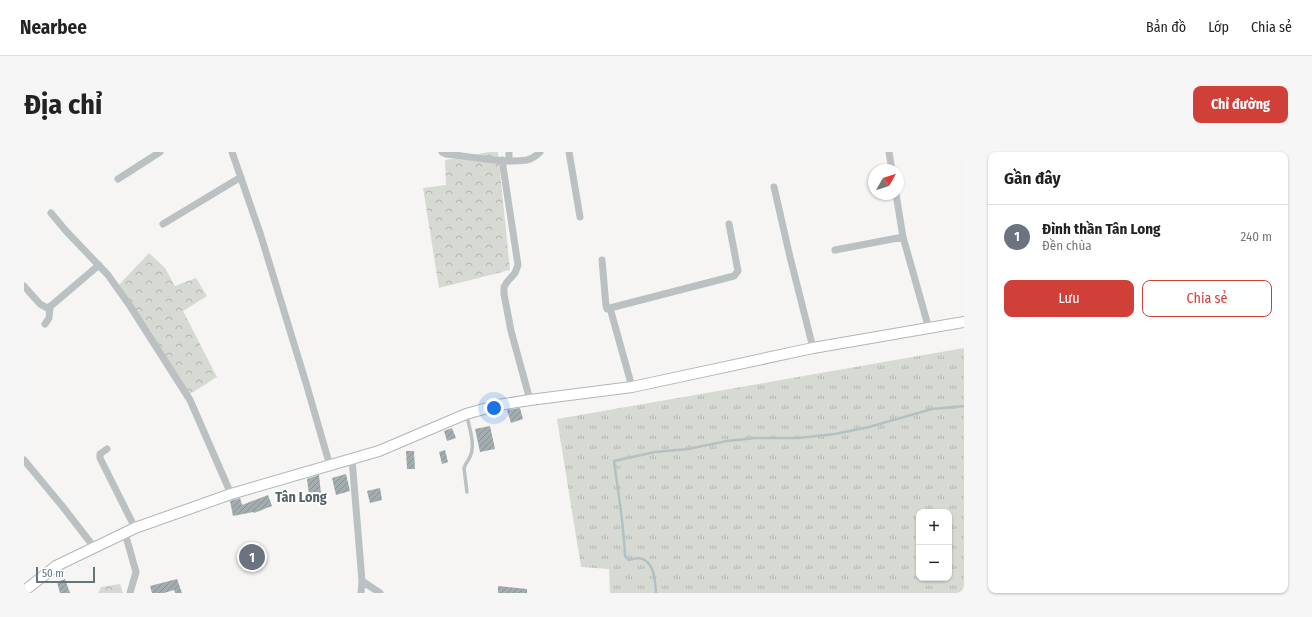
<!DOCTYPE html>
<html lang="vi">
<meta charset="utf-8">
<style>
body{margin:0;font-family:"Fira Sans Condensed",sans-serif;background:#f6f6f6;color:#222}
.controls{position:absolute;right:12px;bottom:12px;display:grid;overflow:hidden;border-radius:8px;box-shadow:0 1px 3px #0004}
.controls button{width:36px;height:36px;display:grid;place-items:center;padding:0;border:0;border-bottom:1px solid #e0e0e0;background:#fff;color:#222;font:20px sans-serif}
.compass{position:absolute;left:844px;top:12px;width:36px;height:36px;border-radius:50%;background:#fff;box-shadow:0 1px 3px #0004;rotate:51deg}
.scale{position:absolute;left:12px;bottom:10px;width:59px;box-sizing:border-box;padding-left:4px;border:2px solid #64757b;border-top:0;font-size:11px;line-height:14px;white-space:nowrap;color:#64757b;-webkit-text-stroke:3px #fff;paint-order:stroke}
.you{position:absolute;left:470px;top:256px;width:14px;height:14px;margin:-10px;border:3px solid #fff;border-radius:50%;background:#1a73e8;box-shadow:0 0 0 6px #1a73e833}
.badge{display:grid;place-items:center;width:26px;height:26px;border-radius:50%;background:#d04039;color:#fff;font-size:13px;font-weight:700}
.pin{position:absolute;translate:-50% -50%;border:2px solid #fff;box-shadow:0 1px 4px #0006}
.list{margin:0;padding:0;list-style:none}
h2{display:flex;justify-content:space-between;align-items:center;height:52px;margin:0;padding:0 16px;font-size:17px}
h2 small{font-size:13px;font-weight:400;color:#767676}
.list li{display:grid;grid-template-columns:26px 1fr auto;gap:12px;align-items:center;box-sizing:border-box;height:64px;padding:0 16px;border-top:1px solid #e0e0e0}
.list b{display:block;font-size:15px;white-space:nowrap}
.list p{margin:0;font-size:13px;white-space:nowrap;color:#767676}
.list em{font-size:13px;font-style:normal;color:#767676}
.actions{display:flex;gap:8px;padding:12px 16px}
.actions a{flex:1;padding:9px 0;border:1px solid #d04039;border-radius:8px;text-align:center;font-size:14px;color:#d04039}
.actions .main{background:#d04039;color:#fff}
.map{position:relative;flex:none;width:940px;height:441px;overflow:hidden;border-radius:8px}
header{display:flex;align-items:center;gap:24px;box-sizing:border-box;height:56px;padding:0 20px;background:#fff;border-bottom:1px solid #e0e0e0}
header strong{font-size:19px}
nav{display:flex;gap:22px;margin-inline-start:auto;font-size:14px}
.intro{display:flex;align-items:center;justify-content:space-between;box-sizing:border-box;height:96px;padding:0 24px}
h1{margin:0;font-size:28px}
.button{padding:10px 18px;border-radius:8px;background:#d04039;color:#fff;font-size:14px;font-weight:700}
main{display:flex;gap:24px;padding:0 24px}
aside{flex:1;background:#fff;border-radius:8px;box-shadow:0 1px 3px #0004}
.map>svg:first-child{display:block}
.grass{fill:url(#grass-tufts);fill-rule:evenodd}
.forest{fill:url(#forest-crowns)}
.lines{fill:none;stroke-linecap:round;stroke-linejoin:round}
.stream{stroke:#b3c1c2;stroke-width:2.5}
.building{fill:url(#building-hatch)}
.secondary-casing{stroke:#b0b6b9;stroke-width:12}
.lane{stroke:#bbc0c2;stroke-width:3.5}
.street{stroke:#bbc0c2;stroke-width:7}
.secondary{stroke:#fff;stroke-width:10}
.labels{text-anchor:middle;stroke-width:4;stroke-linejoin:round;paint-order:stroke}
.quarter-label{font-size:14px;font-weight:bold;fill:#556267;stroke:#fff}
</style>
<header>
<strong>Nearbee</strong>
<nav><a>Bản đồ</a><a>Lớp</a><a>Chia sẻ</a></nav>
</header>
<div class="intro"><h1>Địa chỉ</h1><a class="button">Chỉ đường</a></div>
<main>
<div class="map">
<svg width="940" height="441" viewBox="0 0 940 441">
<defs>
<pattern id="grass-tufts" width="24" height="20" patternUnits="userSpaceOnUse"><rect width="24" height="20" fill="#d7dad3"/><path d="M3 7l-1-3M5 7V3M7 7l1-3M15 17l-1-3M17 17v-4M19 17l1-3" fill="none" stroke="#b2b5b0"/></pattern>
<pattern id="forest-crowns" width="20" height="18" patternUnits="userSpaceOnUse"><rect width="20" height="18" fill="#d7dad3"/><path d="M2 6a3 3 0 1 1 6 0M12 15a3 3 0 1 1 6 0" fill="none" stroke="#b2b5b0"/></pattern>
<pattern id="building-hatch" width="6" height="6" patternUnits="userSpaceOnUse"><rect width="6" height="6" fill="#a3acaf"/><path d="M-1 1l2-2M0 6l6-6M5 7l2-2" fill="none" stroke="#889193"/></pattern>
</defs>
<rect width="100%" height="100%" fill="#f6f5f3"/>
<path class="grass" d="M940,196v245h-354l-1,-24 -28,-2 -24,-148zM895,360h30v66h-30z"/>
<path class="forest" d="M465,0h9l12,118 -71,18 -16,-100 23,-3 -1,-25z
M125,101l16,15 10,18 21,-8 11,18 -24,15 34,66 -27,17 -73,-107z
M96,432l3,9h-25l3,-6z"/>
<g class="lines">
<path class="stream" d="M632,441c-1,-12 -1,-32 -17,-35 -3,0 -6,1 -10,2l-4,-4c-1,-31 -7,-64 -11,-95l41,-9 33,-3 39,-8 28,-3h43l37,-4 34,-7 63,-18 32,-3"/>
</g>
<path class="building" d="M496,256l3,11 -12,4 -4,-13z
M466,274l5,23 -15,3 -5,-23z
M428,276l4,10 -9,3 -3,-10z
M421,298l3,12 -6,2 -3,-12z
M382,299h8l1,18h-8z
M322,322l4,17 -14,4 -4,-17z
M295,323l2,19 -12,1 -2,-16z
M356,336l2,12 -12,3 -3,-12z
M244,343l4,11 -18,7 -1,-1 -20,4 -3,-15 10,-3 2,7z
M222,395l17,6 -5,13 -17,-5z
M41,427l5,14h-10l-3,-11z
M153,427l5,14h-7l-1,-3 -10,3h-12l-2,-7z
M474,434l29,3v4h-29z"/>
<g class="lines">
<g class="secondary-casing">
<path id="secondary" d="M0,439l32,-25 79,-38 96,-34 148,-43 87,-37 32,-9 32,-5 102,-13 181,-39 151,-26"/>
</g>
<path class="lane" d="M443,264c2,11 8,27 4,38 -1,5 -5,8 -7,14l3,24"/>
<path class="street" d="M208,0l29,84 45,147 24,83
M418,0l4,2c23,2 58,10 81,6 5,-1 9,-4 13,-8
M485,0v9
M545,0l11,65
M865,0l3,18
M478,8l16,105 -3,8 -8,9 -3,5v7l7,37 19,69
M94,27l42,-27
M750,35l16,70 23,91
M872,42l7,43 26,92
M27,61l15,18 42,44 22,31 60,94 41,94
M139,72l78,-47
M811,98l68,-13
M578,108l4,46 1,3 3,-1 22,79
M0,134l16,18 7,4 5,-3 47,-40
M586,156l124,-32 4,-5 -9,-47
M21,172l4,-6 1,-11
M83,297l-7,5v4l35,70
M328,307l10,122 -1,12
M0,308l39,47 31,40
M101,381l11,39 -6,21
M338,429l18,12"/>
<use href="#secondary" class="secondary"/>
</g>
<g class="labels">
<g class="quarter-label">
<text x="277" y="350">Tân Long</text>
</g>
</g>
</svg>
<div class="controls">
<button>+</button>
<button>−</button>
</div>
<svg class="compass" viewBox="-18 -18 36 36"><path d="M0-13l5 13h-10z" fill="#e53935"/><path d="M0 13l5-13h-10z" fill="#767676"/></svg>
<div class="scale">50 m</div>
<div class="you"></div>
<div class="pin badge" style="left:228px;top:405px;background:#6b7280">1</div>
</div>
<aside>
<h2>Gần đây<small></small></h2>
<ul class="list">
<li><span class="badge" style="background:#6b7280">1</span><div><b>Đình thần Tân Long</b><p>Đền chùa</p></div><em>240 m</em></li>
</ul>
<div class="actions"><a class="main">Lưu</a><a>Chia sẻ</a></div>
</aside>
</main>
